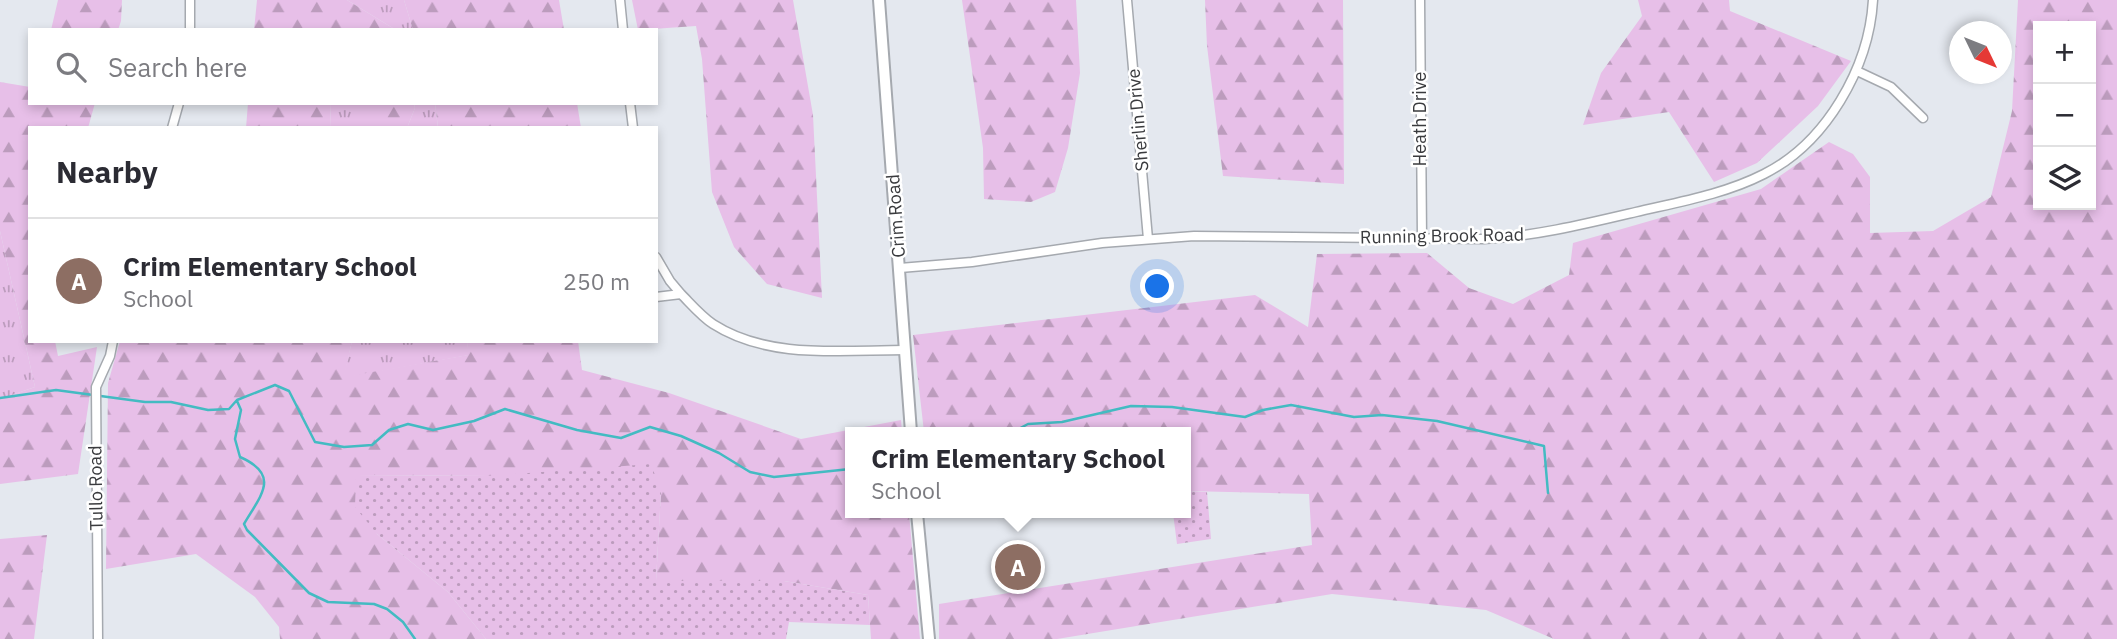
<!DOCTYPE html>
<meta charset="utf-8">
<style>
body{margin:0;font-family:"IBM Plex Sans",sans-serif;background:#f7f7f7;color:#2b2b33}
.controls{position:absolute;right:21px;top:21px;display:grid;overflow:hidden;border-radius:0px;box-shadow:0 4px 10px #0003}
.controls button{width:63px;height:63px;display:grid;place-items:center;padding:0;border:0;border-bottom:2px solid #e1e1e2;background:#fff;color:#2b2b33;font:35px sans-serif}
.compass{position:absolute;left:1949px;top:21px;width:63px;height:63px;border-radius:50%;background:#fff;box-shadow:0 4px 10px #0003;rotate:133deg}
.you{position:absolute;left:1158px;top:287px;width:24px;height:24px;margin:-18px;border:5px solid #fff;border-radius:50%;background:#1a73e8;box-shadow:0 0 0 10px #1a73e833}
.badge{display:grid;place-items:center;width:46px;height:46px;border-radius:50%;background:#7c3aed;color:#fff;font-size:23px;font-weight:700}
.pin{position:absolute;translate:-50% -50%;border:4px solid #fff;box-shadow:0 2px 7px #0006}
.popup{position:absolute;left:845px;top:427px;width:346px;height:91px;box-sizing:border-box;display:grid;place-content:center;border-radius:0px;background:#fff;filter:drop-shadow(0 2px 5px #0005);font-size:23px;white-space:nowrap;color:#7c7c81}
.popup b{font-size:26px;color:#2b2b33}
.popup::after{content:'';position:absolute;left:50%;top:100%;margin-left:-14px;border:14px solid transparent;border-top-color:#fff}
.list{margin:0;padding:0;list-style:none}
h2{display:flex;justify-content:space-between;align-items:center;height:91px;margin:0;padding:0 28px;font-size:30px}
h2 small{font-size:23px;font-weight:400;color:#7c7c81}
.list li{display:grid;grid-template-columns:46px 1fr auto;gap:21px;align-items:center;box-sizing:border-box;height:126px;padding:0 28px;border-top:2px solid #e1e1e2}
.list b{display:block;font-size:26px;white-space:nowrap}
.list p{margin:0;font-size:23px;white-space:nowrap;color:#7c7c81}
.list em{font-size:23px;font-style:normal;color:#7c7c81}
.icon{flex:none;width:38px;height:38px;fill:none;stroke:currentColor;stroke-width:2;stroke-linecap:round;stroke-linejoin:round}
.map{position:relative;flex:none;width:2117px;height:639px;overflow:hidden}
.search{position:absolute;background:#fff;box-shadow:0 4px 10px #0003;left:28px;top:28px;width:630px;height:77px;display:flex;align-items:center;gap:18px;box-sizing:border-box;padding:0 24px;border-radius:0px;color:#7c7c81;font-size:26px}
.panel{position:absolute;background:#fff;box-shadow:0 4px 10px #0003;left:28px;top:126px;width:630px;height:217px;border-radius:0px}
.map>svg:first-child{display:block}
.grass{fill:url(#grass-tufts)}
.forest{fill:url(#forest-firs);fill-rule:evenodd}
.park{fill:url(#park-dots)}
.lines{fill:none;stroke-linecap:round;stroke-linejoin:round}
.stream{stroke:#43bbc2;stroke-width:2.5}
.street-casing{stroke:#a5a9af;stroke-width:11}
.secondary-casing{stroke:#a5a9af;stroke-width:14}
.street{stroke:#fff;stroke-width:8}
.secondary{stroke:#fff;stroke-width:10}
.labels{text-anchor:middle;stroke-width:5;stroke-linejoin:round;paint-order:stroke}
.street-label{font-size:18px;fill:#3a3b3e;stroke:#fff}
</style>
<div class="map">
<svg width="2117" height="639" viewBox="0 0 2117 639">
<defs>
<pattern id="grass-tufts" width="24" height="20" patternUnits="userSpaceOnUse" patternTransform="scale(1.75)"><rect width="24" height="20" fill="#e7bfe8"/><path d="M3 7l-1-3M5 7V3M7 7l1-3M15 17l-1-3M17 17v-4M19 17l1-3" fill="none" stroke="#bc9cbd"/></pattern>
<pattern id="forest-firs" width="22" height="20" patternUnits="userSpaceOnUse" patternTransform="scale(1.75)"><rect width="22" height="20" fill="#e7bfe8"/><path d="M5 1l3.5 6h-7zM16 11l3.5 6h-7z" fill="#bc9cbd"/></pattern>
<pattern id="park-dots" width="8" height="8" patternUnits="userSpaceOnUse" patternTransform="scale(1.75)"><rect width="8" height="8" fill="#e7bfe8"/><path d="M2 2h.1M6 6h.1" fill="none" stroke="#bc9cbd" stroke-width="1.8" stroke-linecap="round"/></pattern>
</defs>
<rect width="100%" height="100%" fill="#e4e8ef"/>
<path class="grass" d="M347,0h57l9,30h-17z
M331,103h49v25h-50z
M414,103h21l3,25h-31l8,-20z
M0,231l35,156 -35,12z
M352,341h115l2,14 -126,23z"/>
<path class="forest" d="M58,0h64l-1,21 -3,9h-67z
M257,0h90l49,30h-142z
M404,0h155l5,30h-151z
M632,0h161l20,115 9,183 -55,-14 -33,-37 -22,-55 -10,-133 -6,-33 -58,4z
M962,0h114l4,73 -12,75 -13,44 -24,10 -47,-3 -1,-51z
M1205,0h138l1,184 -121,-8 -16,-130z
M1638,0h91l1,11 121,50 -33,45 -61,57 -43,19 -45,-70 -86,13 18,-52 41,-57z
M2018,0h99v639h-563l-68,-29 -154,-16 -275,45h-118v-35l373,-59 -3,-51 -123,-3v-59h-262l-11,-97 342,-40 53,32 9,-73 110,-1 42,35 44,16 56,-29 4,-32 188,-54 68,-47 24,12 17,23v56l63,-2 58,-34 21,-86zM2038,26h53v179h-53z
M0,82l30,5v16h65l-7,25h-58v213h25l3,15 39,-9 -19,127 -78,10v-85l35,-12 -35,-156z
M248,103h83l-1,25h-84z
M380,103h34l1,5 -8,20h-27z
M435,103h142l4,25h-143z
M120,341h232l-8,36 124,-22 -1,-14h111l4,29 87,23 132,46 100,-19 1,12h-52v81h59l11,126h-49l-3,-44 -84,-14h-128l5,-89 -172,-16 -132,-1 20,59 71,58 38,47h-206l-1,-12 -24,-30 -59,-43 -90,15 2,-186z
M47,535l-13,104h-34v-100z"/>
<path class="park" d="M651,464l10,28 -5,89h128l84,14 2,30 -81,-3 -3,17h-300l-38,-47 -71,-58 -22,-27 1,-32 133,1z
M1186,491l21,1 4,47 -34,5 -4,-31h13z"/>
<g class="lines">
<path class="stream" d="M0,398l56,-8 89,12h26l37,8 21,-1 8,-9 38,-15 14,6 26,51 29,5 28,-2 17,-15 19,-6 25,6 41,-9 31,-12 72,21 44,8 29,-11 31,9 38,17 31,19 24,5 76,-8
M237,401l4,9 -6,29 5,18c41,18 21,38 4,67l3,6 62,63 19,9 46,2 13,5 16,13 12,17
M1013,432l15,-8 34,-2 69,-16 41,1 73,10 18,-7 28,-5 63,12 28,-2 55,6 107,25 4,47"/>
<g class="street-casing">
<path id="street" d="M620,0l3,30
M1127,0l21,239
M1420,0l2,238
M190,30v-30
M1857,71l34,16 32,31
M630,103l3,25
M172,128l7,-25
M656,257l14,24 11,13
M900,268l72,-6 130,-19 92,-7 290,3c52,-3 101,-15 152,-27 43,-10 89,-18 128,-38 62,-31 105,-106 109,-174
M656,297l25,-3c10,10 20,22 32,30 56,36 129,26 192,26
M98,639l-2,-252 14,-31 3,-15"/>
</g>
<g class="secondary-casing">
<path id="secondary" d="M879,0l32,432
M917,513l12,126"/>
</g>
<use href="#street" class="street"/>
<use href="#secondary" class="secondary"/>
</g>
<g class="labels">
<g class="street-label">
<text transform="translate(1420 119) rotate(-90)" y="6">Heath Drive</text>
<text transform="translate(1138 120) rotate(-95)" y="6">Sherlin Drive</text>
<text transform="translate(896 216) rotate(-94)" y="6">Crim Road</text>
<text transform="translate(1442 236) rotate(-1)" y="6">Running Brook Road</text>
<text transform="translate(96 488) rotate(-91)" y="6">Tullo Road</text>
</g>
</g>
</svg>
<div class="controls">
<button>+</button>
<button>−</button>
<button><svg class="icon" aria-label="layers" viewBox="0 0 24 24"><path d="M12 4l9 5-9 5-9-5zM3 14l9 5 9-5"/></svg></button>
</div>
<svg class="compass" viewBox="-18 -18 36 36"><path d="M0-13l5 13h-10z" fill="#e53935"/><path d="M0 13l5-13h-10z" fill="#7c7c81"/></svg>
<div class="you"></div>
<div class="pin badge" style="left:1018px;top:567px;background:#8d6e63">A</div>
<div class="popup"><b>Crim Elementary School</b>School</div>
<div class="search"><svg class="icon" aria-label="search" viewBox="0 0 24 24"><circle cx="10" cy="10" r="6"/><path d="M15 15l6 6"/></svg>Search here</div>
<section class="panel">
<h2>Nearby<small></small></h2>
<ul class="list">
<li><span class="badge" style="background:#8d6e63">A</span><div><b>Crim Elementary School</b><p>School</p></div><em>250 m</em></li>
</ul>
</section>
</div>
